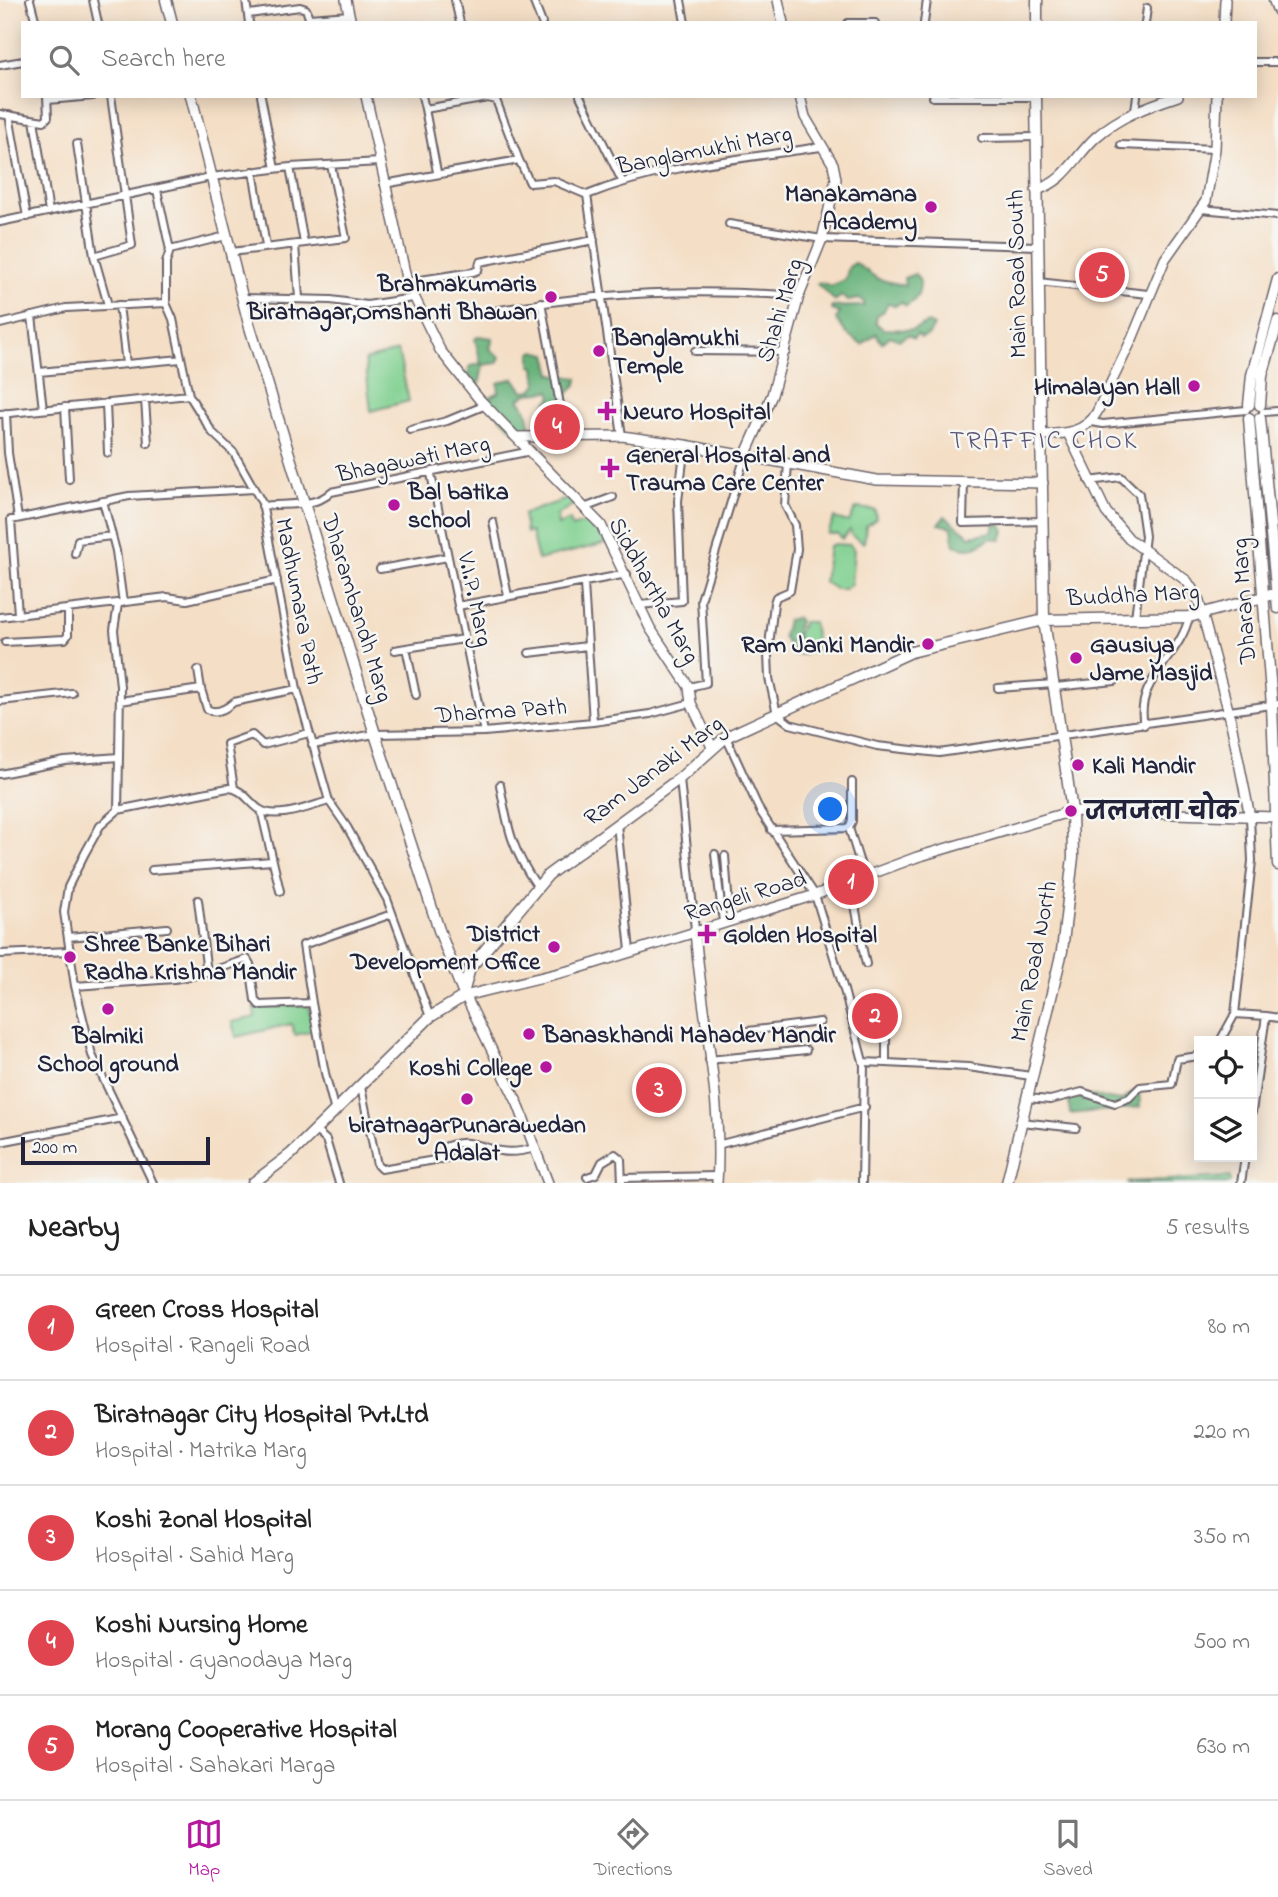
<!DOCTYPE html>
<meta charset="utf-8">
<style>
body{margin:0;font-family:"Indie Flower","Playpen Sans Deva",sans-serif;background:#f2f2f2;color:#222}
.controls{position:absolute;right:21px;bottom:21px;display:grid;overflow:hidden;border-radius:0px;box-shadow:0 4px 18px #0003}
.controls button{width:63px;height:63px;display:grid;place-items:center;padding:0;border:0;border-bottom:2px solid #e0e0e0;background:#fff;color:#222;font:35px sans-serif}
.scale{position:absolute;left:21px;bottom:18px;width:189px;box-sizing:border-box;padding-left:7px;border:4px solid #22223b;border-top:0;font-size:19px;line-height:24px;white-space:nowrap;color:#22223b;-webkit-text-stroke:5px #f6f6f2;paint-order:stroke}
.you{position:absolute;left:831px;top:810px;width:24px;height:24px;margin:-18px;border:5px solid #fff;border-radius:50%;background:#1a73e8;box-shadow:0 0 0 10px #1a73e833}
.badge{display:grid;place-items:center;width:46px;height:46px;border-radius:50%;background:#b5179e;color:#fff;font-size:23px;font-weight:700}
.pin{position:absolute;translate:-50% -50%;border:4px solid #fff;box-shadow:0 2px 7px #0006}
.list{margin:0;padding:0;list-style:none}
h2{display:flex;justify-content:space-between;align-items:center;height:91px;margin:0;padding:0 28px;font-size:30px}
h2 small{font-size:23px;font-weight:400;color:#767676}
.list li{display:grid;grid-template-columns:46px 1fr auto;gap:21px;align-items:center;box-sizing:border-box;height:105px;padding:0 28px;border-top:2px solid #e0e0e0}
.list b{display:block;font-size:26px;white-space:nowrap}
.list p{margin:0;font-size:23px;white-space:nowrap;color:#767676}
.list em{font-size:23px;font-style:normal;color:#767676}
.icon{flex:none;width:38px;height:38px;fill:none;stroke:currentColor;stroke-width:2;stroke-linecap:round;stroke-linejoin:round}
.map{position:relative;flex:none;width:1278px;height:1183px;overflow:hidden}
.search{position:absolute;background:#fff;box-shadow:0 4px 18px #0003;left:21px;right:21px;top:21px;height:77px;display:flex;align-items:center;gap:18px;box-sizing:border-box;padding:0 24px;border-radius:0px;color:#767676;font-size:26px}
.sheet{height:616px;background:#fff}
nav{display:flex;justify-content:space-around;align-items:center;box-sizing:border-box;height:98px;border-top:2px solid #e0e0e0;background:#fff;font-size:19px;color:#767676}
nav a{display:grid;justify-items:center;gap:4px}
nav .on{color:#b5179e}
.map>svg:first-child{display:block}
.green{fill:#80d090;stroke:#517966;stroke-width:2}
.forest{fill:#68b27a;stroke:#456a5a;stroke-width:2}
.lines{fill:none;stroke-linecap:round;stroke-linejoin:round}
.street-casing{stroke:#6c646b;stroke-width:10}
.secondary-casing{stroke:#6c646b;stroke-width:12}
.primary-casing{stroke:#6c646b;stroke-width:13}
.street{stroke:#fff;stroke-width:6}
.secondary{stroke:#fff;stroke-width:9}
.primary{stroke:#fff;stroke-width:10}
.poi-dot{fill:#b5179e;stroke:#f6f6f2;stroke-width:2.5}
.labels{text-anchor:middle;stroke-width:5;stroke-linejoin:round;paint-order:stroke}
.street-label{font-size:24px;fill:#22223b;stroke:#f6f6f2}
.poi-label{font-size:24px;font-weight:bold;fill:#22223b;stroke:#f6f6f2;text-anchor:start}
.neighbourhood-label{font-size:26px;letter-spacing:2px;fill:#5b5375;stroke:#f6f6f2}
</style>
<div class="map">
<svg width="1278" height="1183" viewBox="0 0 1278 1183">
<rect width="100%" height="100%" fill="#f6f6f2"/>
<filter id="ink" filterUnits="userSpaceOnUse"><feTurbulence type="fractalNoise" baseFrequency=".0143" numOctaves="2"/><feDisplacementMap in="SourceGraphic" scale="14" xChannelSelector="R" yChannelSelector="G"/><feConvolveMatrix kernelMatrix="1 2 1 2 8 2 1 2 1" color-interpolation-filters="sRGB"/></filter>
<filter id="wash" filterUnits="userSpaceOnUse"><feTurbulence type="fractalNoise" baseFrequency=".00686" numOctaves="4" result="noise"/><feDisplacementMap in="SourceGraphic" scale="28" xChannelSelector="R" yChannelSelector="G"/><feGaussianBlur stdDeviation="1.57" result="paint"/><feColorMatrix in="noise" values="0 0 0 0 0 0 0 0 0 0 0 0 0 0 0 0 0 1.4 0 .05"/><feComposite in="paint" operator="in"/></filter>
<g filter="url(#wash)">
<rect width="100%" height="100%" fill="#f4dec5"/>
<path class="green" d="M398,351l11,50 -38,10 -6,-51z
M570,498l6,5 -19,12 1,10 12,-5 2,7 20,-7 15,23 -69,17 -7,-28 -5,1 -3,-19z
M856,508l19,2 1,9 -10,7 -2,17 -12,-7 -2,-6 -8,9 -4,-5h-10l6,-16 15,4z
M835,544l15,1 4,5 -3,34 -6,5h-10l-11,-7 5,-36z
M803,622h10l4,29 -6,1 -14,-16z
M309,1005l4,26 -18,4 -4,-11 -55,13 -4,-15 23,-5 -1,-10z
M1230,1177v6h-103v-1z"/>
<path class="forest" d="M855,263l23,16 27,7 -1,-8 11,-4 5,7c0,13 -3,19 -14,25l-5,-4 -6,4 -7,-3 -5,9 -6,3 -1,8 7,6 29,1 16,-7 6,3 -5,9 -8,3 -4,-4 -3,4 -6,-3 -9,5 -9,-4 -8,7 -6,-9 -14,11 -16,-12 -10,-14 4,-6 -8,-3v-3l32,-1v-4l-5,-3 -11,2 -7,-5 -6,5 -18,-17 3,-2 11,4 14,-6 4,-13z
M479,336l14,2 -3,11 10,8 -3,6 -14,2 -4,21 -11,-6 1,-13 12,-4 -6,-24z
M535,351l12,3 5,20 26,4v3c-4,9 -17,19 -27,29l-6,-5 7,-8 -2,-6c-13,2 -19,-1 -31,8 9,11 11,18 11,33l-7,2 -8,-2 -27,-28v-6l11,-6 -1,-9 16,-5 9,13 9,-1 5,-6 -2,-17 -4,-1v-12z
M945,516l25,20 22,-4 3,-8 5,-1 4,8 -3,9 -10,-2c-17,10 -18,13 -37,7l-2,-18 -13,-3z
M796,618l3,3 -4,15 13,12 -4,6 -11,1 -10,-19 4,-16z
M1139,1089l1,18 -70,7 -2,-20 9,-1 43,8z"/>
</g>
<g filter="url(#ink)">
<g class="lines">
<g class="street-casing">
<path id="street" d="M30,0l6,23
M93,0l5,23
M246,0l3,23
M455,0l5,23
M533,0l9,23
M681,0l4,23
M249,14l51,-7 6,2 3,9 41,-3
M848,23h27
M924,23l3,-23
M1145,23l2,-15
M1255,62h23
M0,65l23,-4
M261,96l14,73
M422,96l3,13 63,-11 8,2 23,60
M580,96l42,85
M933,97h103
M48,100l45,-4
M425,109l12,63
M1135,111l2,-15
M0,114l44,7 4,-4 -1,-21
M9,115l18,102
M34,120l15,92
M982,138l54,-1
M77,144l17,112 14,49
M1121,145l94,4
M290,167l14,76
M253,171l13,75
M384,184l135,-24 11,23 24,-2 33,14
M157,190l13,60
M1201,209l77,7
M0,222l211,-45 79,-10 90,-5
M729,224l93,15 215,7
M226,236l-56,14 -4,13v40l7,16 16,76 23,37 22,21 28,50 35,186 32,112 18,26 40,72 43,118
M295,245l4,53
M231,252l115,-14 -15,-73
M94,256l38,-11 -21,-149
M407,282l66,-10 5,-2 2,-8 114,-22
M1038,282l110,12
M244,298l87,2 36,5 46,-7
M541,302l25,135
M119,305l7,59
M485,313c104,-21 209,-25 314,-17
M32,316l11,93
M0,324l66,-16 100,-5
M695,351l91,1
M39,372l142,-13
M145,400l3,43
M106,403l2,50
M65,407l4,72
M1263,412l15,-1
M6,413l2,40 10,65
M0,414l189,-19
M1092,422l11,2 143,-14
M410,430l37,-9 39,-16
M622,436l-35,-241c74,-30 155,-36 233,-48
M788,464l-3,41 10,20 2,24 -7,42 -14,6 -2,6 -6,51 1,24 8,36 13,10 87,22 62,7 339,-49
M431,474l53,258
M964,481l-1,42 80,-2
M1089,481l32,-4 18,17 6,42 -10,82
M103,501l13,50 7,52
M262,506c21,-3 54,2 69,-14l200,-41
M584,508l29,-11
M493,522l15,74
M75,554l3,-14 34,-4
M380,569l68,-12
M584,584l9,138
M118,604l-4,26 6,56 -1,71
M639,605l43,-4 -4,-100 7,-56
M458,606l169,-32
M18,614l-7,-94 118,-24 125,-7
M0,617l167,-20 20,3 90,-20
M5,642l60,-3 3,-4v-24
M395,650l11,-2
M529,653l58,-7
M198,670l3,19
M689,687l17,-4 -5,-83 44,-144
M1055,687l60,-6
M998,688l56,-4
M416,695l-10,-47 58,-9
M0,701l72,-8
M120,701l81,-12 6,20c9,6 20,-1 27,-7l63,-13
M1144,725c-10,-45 36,-67 45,-108
M726,737l34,74 55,84 29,95 20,75 -2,118
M312,745l63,-11 109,-2 109,-10 57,-8 41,-11
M0,774l65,-13 54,-4 -1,53 -18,16 -15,27 -17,34 -4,25 11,74 17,69 61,128
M680,779l15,151
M500,785c8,44 11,63 37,101
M234,788l-7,-44 25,-9 11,10 46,-12
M118,810l110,-22c14,0 20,13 31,21 17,12 51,-3 70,-8
M261,810l19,81
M617,824l13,127
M849,828l3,-7v-39
M771,830l78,-2 15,48
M715,854l8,68
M725,856l5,63
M152,870l120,-9
M849,882c9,27 10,55 17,82
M198,900l9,73
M68,937l99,-9
M0,954l70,-3
M75,986l99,-7 33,-6 40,-14 3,5 5,36 4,5 53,-2 13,70 10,39
M312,1003l-9,-58 89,-31
M1235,1014l31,2
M886,1021v42l82,4 63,9
M707,1036l113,-14
M1220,1041l15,-27 17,-153 -2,-44
M709,1060l97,-10
M863,1062l23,1
M361,1087l16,78 4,4 66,-11v-12c25,-8 31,1 54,5 11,2 23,0 34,-3
M1027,1098l23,2 32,-8 33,11 14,-5 11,-11 32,-3 5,-25 22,-3
M1252,1112l14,-96 12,2
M1021,1122l55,6
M316,1131l10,9 13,43
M0,1142l123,-24
M717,1145l148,-38
M587,1177l9,-3 6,-12 13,-8 6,5 1,24
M623,1178l94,-2
M1241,1183l4,-26"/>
</g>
<g class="secondary-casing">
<path id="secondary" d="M346,0l5,23
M778,0l5,23
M1224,23l1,-23
M366,96l41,186 33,68 39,49 122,126 49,103 39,59 2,16 21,44
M1036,190c30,-8 39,-34 60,-53 24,-21 52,-31 82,-41
M1068,433l38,79 23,27 58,42 11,17 31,115 21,104
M1041,435c22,-1 45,-2 56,-23l35,-73 33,-80 41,-58 9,-52 2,-53
M517,437l105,-1 63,9 192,35 166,3
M745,456l27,-61 27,-99 23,-57 14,-60 -3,-15 -28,-47 -5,-21
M695,930c6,83 28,169 22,253
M468,995l108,-26 239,-74 102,-38 155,-46 204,6
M466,997l52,107 30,79"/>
</g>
<g class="primary-casing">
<path id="primary" d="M166,0l6,23
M1274,0l4,10
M1037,23v-23
M191,96l58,228 126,410 64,196 23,60
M1249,405l3,-30 26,-96
M1260,405l2,-29 16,-55
M1249,418l23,287 6,160
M1260,418l18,190
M464,990l6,-22 78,-93 132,-97 46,-41 185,-85 133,-32 145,-3 89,-24
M253,1183l38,-29 139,-137 31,-19
M1007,1183l55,-232 11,-94 -1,-46 -28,-191 -8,-524"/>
</g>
<use href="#street" class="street"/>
<use href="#secondary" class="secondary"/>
<use href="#primary" class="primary"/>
</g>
</g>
<g class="poi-dot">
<circle cx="931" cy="207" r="7"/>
<circle cx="551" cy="297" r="7"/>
<circle cx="599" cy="351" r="7"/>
<circle cx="1194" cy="386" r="7"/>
<path d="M603.5 400.5h7v7h7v7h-7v7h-7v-7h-7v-7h7z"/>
<path d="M606.5 457.5h7v7h7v7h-7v7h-7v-7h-7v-7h7z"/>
<circle cx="394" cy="505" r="7"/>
<circle cx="928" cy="644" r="7"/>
<circle cx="1076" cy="658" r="7"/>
<circle cx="1078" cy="765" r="7"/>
<circle cx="1071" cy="811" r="7"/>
<path d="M703.5 923.5h7v7h7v7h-7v7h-7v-7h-7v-7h7z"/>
<circle cx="554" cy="947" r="7"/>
<circle cx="70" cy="957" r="7"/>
<circle cx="108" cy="1009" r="7"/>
<circle cx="529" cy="1034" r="7"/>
<circle cx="546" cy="1067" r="7"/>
<circle cx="467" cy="1099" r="7"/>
</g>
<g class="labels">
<g class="street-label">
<text transform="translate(704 149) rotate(-11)" y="8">Banglamukhi Marg</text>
<text transform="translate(1016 274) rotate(-91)" y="8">Main Road South</text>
<text transform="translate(779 310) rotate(-73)" y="8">Shahi Marg</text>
<text transform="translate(413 458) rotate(-12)" y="8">Bhagawati Marg</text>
<text transform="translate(655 590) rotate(61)" y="8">Siddhartha Marg</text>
<text transform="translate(1133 594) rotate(-3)" y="8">Buddha Marg</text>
<text transform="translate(476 599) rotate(78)" y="8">V.I.P. Marg</text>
<text transform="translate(300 601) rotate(79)" y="8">Madhumara Path</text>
<text transform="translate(1243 601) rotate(-94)" y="8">Dharan Marg</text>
<text transform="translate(358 608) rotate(73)" y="8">Dharambandh Marg</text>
<text transform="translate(501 710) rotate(-4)" y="8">Dharma Path</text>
<text transform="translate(653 770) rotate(-37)" y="8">Ram Janaki Marg</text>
<text transform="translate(745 895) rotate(-17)" y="8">Rangeli Road</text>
<text transform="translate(1033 961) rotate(-79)" y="8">Main Road North</text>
</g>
<g class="poi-label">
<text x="917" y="201" text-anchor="end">Manakamana<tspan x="917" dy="28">Academy</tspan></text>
<text x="537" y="291" text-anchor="end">Brahmakumaris<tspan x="537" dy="28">Biratnagar,Omshanti Bhawan</tspan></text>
<text x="613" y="345">Banglamukhi<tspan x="613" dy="28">Temple</tspan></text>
<text x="1180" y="394" text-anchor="end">Himalayan Hall</text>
<text x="623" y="419">Neuro Hospital</text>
<text x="626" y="462">General Hospital and<tspan x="626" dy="28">Trauma Care Center</tspan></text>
<text x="408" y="499">Bal batika<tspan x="408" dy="28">school</tspan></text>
<text x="914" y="652" text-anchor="end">Ram Janki Mandir</text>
<text x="1090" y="652">Gausiya<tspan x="1090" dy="28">Jame Masjid</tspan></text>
<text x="1092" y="773">Kali Mandir</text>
<text x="1085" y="819">जलजला चोक</text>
<text x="540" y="941" text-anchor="end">District<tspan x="540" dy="28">Development Office</tspan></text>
<text x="723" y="942">Golden Hospital</text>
<text x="84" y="951">Shree Banke Bihari<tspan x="84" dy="28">Radha Krishna Mandir</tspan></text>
<text x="543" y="1042">Banaskhandi Mahadev Mandir</text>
<text x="108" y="1043" text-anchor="middle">Balmiki<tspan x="108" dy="28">School ground</tspan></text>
<text x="532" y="1075" text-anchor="end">Koshi College</text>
<text x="467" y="1132" text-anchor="middle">biratnagarPunarawedan<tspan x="467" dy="28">Adalat</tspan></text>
</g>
<g class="neighbourhood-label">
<text x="1044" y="448">TRAFFIC CHOK</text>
</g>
</g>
</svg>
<div class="controls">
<button><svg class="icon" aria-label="locate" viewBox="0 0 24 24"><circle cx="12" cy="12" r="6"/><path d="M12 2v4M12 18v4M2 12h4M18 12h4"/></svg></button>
<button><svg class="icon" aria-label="layers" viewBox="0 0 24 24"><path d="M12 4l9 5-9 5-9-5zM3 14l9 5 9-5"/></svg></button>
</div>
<div class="scale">200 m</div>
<div class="you"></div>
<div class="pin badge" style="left:851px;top:882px;background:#e0444e">1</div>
<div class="pin badge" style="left:875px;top:1016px;background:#e0444e">2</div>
<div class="pin badge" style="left:659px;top:1090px;background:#e0444e">3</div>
<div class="pin badge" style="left:557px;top:427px;background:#e0444e">4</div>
<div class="pin badge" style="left:1102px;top:275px;background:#e0444e">5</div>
<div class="search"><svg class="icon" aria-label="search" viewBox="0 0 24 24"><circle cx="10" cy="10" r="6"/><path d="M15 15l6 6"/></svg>Search here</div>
</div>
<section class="sheet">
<h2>Nearby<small>5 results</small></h2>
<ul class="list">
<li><span class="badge" style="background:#e0444e">1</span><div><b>Green Cross Hospital</b><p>Hospital · Rangeli Road</p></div><em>80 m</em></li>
<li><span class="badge" style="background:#e0444e">2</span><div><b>Biratnagar City Hospital Pvt.Ltd</b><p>Hospital · Matrika Marg</p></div><em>220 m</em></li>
<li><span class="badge" style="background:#e0444e">3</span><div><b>Koshi Zonal Hospital</b><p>Hospital · Sahid Marg</p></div><em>350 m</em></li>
<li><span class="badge" style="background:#e0444e">4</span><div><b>Koshi Nursing Home</b><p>Hospital · Gyanodaya Marg</p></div><em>500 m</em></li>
<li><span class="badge" style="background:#e0444e">5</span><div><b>Morang Cooperative Hospital</b><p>Hospital · Sahakari Marga</p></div><em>630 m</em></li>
</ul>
</section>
<nav>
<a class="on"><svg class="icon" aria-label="map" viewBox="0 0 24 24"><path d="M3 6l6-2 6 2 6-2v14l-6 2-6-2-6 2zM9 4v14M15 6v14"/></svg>Map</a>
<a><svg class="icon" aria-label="directions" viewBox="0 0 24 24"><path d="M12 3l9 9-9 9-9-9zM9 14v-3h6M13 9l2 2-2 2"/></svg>Directions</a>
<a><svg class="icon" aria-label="saved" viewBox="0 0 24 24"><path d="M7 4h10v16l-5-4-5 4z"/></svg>Saved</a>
</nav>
